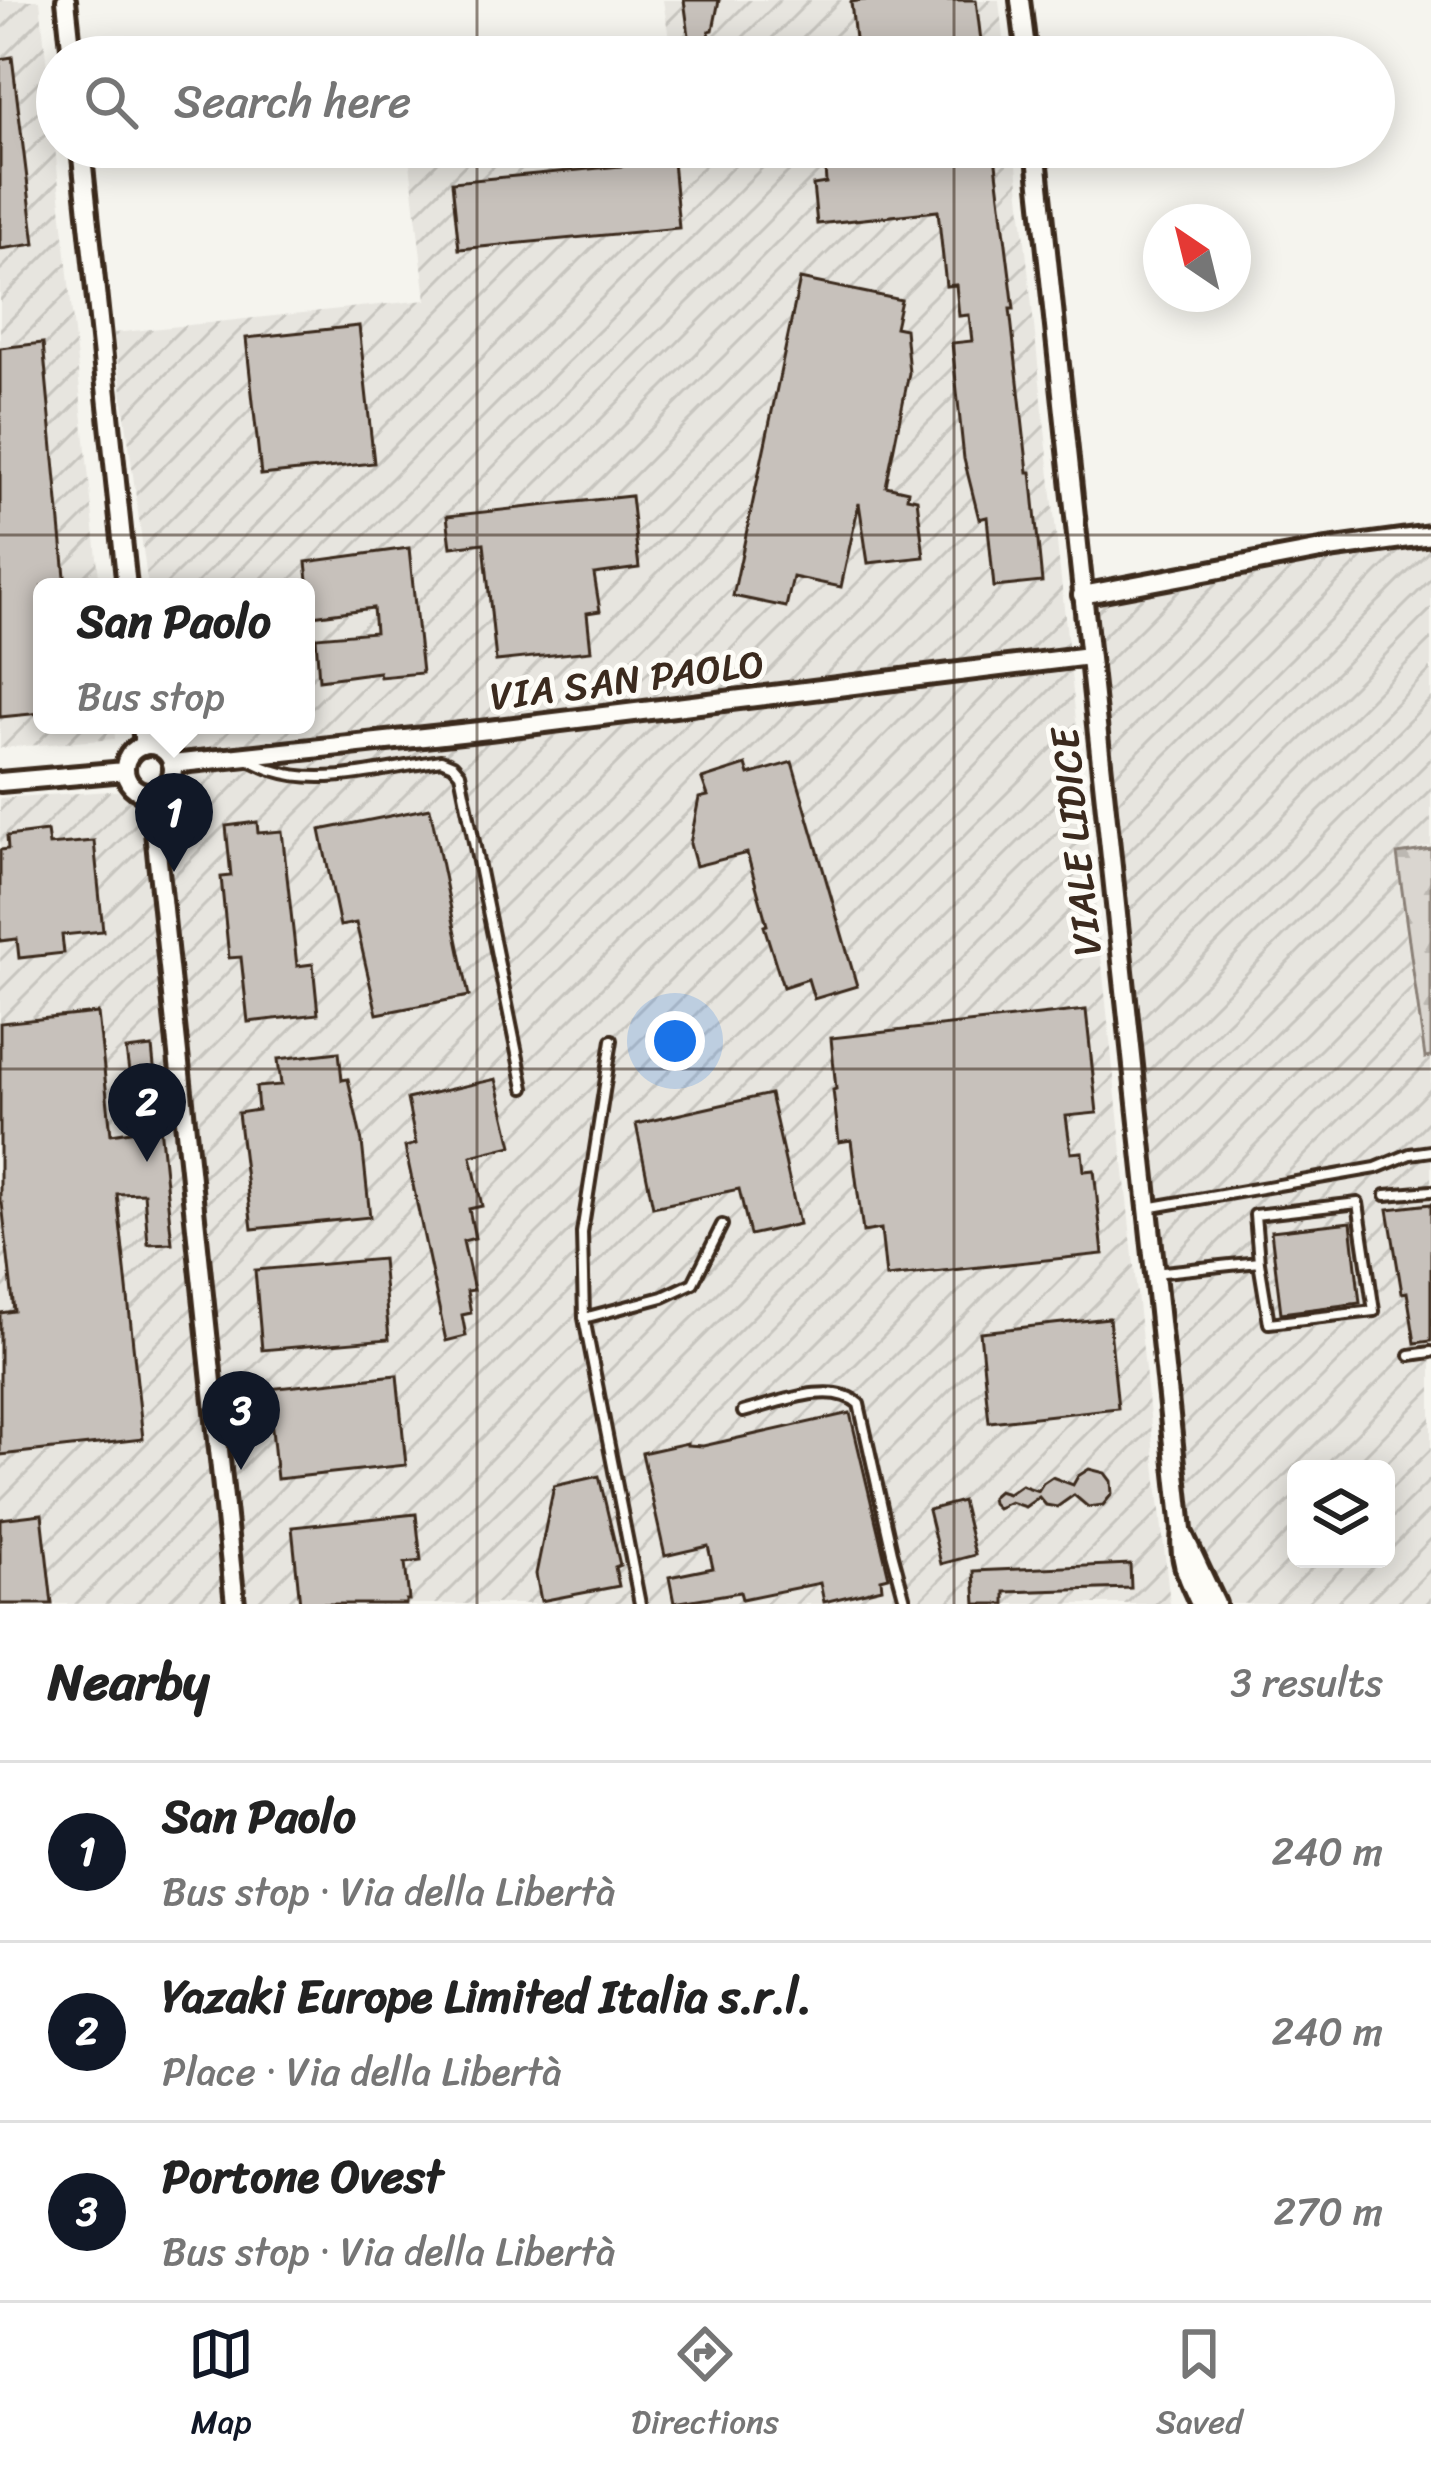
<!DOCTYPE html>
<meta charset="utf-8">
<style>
body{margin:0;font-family:Sriracha,sans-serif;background:#f2f2f2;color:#222}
.controls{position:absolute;right:36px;bottom:36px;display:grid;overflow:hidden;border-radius:18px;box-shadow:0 6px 30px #0003}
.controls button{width:108px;height:108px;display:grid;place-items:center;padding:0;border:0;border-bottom:3px solid #e0e0e0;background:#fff;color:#222;font:60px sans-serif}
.compass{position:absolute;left:1143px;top:204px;width:108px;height:108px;border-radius:50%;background:#fff;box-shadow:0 6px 30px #0003;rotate:325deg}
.you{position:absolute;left:675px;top:1041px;width:42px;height:42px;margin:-30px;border:9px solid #fff;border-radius:50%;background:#1a73e8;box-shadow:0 0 0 18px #1a73e833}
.badge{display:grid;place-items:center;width:78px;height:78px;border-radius:50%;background:#111827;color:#fff;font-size:39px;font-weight:700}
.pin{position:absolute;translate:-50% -99px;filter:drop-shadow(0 3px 6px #0008)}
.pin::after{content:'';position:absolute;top:63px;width:42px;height:36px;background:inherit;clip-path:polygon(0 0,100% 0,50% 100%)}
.popup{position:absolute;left:33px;top:578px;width:282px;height:156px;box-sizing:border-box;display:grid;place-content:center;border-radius:18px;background:#fff;filter:drop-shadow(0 3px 9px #0005);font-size:39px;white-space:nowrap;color:#767676}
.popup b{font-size:45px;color:#222}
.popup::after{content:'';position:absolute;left:50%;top:100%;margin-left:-24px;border:24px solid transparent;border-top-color:#fff}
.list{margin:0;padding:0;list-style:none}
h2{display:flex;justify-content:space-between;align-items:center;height:156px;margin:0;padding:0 48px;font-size:51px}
h2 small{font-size:39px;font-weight:400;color:#767676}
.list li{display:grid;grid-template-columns:78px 1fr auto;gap:36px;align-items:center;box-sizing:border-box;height:180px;padding:0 48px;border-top:3px solid #e0e0e0}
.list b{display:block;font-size:45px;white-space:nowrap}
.list p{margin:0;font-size:39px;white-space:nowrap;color:#767676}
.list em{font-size:39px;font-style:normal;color:#767676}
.icon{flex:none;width:66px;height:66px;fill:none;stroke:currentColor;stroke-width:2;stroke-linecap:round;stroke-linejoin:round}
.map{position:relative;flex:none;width:1431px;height:1604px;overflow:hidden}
.search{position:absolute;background:#fff;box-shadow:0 6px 30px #0003;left:36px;right:36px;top:36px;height:132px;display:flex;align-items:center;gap:30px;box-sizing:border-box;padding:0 42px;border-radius:66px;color:#767676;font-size:45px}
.sheet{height:696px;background:#fff}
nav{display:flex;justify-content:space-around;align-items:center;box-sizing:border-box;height:168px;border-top:3px solid #e0e0e0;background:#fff;font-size:33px;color:#767676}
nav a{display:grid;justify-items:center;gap:6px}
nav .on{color:#111827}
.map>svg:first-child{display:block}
.industrial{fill:url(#industrial-furrows);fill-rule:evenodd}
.forest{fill:url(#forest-firs);stroke:#8a8077;stroke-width:3}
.building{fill:#c7c1bb;stroke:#3b2a1e;stroke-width:3}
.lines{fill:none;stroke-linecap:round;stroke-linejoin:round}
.lane-casing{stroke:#3b2a1e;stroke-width:16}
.street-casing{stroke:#3b2a1e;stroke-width:26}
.lane{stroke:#fdfcf7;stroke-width:8}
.street{stroke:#fdfcf7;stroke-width:16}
.grid{fill:none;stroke:#3b2a1e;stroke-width:3;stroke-opacity:0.55}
.labels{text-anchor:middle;stroke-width:10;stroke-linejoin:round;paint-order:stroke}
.street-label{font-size:39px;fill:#3b2a1e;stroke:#fdfcf7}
</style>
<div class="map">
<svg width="1431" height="1604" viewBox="0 0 1431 1604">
<defs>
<pattern id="industrial-furrows" width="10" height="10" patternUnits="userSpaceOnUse" patternTransform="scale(3)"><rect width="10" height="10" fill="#e7e5df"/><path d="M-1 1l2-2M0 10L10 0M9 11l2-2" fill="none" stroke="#c7c5bf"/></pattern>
<pattern id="forest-firs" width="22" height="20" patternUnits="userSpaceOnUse" patternTransform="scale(3)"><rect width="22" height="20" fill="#dad6d0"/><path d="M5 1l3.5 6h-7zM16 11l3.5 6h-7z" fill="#bcb8b2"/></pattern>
</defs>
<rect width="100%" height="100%" fill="#f5f4ee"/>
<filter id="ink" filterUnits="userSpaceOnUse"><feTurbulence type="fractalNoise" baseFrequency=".00833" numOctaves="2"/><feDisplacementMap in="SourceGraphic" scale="24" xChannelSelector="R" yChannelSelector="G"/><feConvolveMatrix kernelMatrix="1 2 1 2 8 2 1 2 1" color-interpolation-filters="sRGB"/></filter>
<g filter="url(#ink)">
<path class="industrial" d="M0,0h40l60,587h-58v138h72l1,14 -115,9z
M663,0h336l6,57h-333z
M581,147h434l155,1457h-1170v-806l174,-11 -8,-62h140v-138h-158l-34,-254 312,-33 -16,-137z
M1431,543v303l-36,7 28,206h8v545h-206l-33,-67 -16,-182 -20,-141 -60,-615 234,-42zM1296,1469h90v90h-90z"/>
<path class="forest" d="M1431,849v208l-6,1 -28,-204z"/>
<path class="building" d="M684,0h35l-6,30 -4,1 5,26h-22z
M864,0h112l7,57h-138l-2,-16 12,-2 -4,-37z
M12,57l23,187 -35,5v-190z
M843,147h151l20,162h-4l18,163h3l11,110 -48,5 -7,-70 -8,2 -15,-60 -12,-116 20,-2 -3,-26 -10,1 -3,-31 -10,1 -8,-75 -121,13 -4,-39 13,-2 -2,-32 20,-2z
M673,161l6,67 -220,21 -7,-67z
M800,279l101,21 -6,27 10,2 4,44 -23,113 22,5 -1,6 10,2 7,58 -56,6 -9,-60 -18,84 -48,-10 -7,30 -53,-11z
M359,326l15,137 -113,12 -15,-137z
M43,343l23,244h-24v126l-42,4v-369z
M631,496l8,72 -45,6 6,37 -13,2 4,38 -95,10 -12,-118 -33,4 -4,-31z
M409,548l13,125 -42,4 -1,-5 -60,8 -3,-43 59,-5 -2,-24 -61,8 -6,-54z
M792,762l65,224 -43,13 -6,-20 -25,8 -19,-61 3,-1 -20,-72 -51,13 -6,-22 9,-46 9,-2 -6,-17 44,-14 3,10z
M430,808l39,188 -92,18 -21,-91 -16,3 -20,-96z
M257,822l1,11 24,-2 15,135 16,-2 5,50 -70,8 -7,-65 -12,1 -8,-81 10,-1 -5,-50z
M47,831l2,14 45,-4 9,90 -41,4 2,18 -45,5 -2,-19 -17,2v-91l8,-1 -1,-13z
M1086,1010l11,103 -31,3 5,37 11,-1 2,19 10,-1 9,84 -217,23 -5,-48 -18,3 -12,-92 -12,2 -6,-52 3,-1 -5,-51z
M98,1013l13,121 26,-4 -11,-80 26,-3 20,196 -24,1 -4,-51 -27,1 26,245 -143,16v-142l14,-2 -12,-108h-2v-180z
M339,1052l3,28 6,-1 14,63 8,75 -118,12 -14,-116 20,-3 -2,-23 25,-2 -3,-26z
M496,1079l16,67 -41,10 11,50 -13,3 6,29 -12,3 11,49 -7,1 4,22 -9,2 4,21 -20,5 -41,-194 11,-3 -9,-45z
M770,1094l29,130 -49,11 -11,-46 -86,18 -17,-83z
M1431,1204v137l-16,2 -8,-51 -5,1 -14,-84z
M1351,1222l9,81 -79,10 -10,-82z
M382,1259l7,80 -127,11 -7,-80z
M1109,1318l9,90 -129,14 -9,-90z
M397,1375l9,90 -129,14 -9,-90z
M850,1413l39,164 -8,2 1,9 -58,14 -4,-19 -78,16 -2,-7 -66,11 -5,-26 44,-9 -5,-22 -43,10 -23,-103 45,-10v2l16,1z
M1089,1469l16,4 6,8 1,13 -9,11 -15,2 -14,-12 -17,12 -11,-2 -7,-8 -14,10 -15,-5 -13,6 -5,-5 -1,-6 7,-6 10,3 13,-9 17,6 5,-8 9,-6 21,8 5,-9z
M599,1476l21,89 -5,2 4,19 -78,15 -5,-27 18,-88z
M962,1501l13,54 -34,9 -13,-54z
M42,1514l10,90h-52v-85z
M416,1514l5,47 -16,2 4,37h-3v4h-106l-8,-77z
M1130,1564l1,24 -126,4v12h-29l-2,-33z"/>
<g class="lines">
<g class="lane-casing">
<path id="lane" d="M249,760c8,3 17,9 27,11 47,16 117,-4 165,-11l12,5 7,8 64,315
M612,1040l-30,193 2,85 56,286
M1386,1195l45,-4
M1147,1208l229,-40 34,-14 21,-3
M1154,1273l105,-11 -4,-47 103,-12 16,108 -105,12 -10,-61
M584,1318l79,-21 30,-14 29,-58
M1410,1355l21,-3
M743,1412c32,-8 89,-33 116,-8l33,148 14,52"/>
</g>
<g class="street-casing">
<path id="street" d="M66,0l6,57
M1020,0l7,57
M81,147l46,440
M1036,147l146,1383c-4,29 6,48 18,74
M1082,595l239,-45 110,-15
M142,725l2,21
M125 769a24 24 0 1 1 48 0a24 24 0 1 1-48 0Z
M172,764l317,-34 600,-74
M0,782l125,-11
M151,793l84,811
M1183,1534l33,70"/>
</g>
<use href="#lane" class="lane"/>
<use href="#street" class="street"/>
</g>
</g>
<path class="grid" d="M477,0v57M954,0v57M477,147v1457M954,147v1457M0,535h1431M0,1069h1431"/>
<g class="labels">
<g class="street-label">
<text transform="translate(627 679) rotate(-7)" y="14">VIA SAN PAOLO</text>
<text transform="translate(1075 842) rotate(-96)" y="14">VIALE LIDICE</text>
</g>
</g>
</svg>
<div class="controls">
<button><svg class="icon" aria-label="layers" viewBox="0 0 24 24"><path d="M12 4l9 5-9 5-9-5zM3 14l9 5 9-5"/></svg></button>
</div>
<svg class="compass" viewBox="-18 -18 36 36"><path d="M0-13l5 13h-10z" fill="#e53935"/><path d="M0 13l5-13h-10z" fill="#767676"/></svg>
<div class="you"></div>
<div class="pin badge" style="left:174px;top:872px">1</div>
<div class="popup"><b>San Paolo</b>Bus stop</div>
<div class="pin badge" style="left:147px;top:1162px">2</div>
<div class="pin badge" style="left:241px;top:1470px">3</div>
<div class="search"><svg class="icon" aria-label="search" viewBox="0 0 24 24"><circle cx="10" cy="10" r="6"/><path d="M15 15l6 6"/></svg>Search here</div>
</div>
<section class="sheet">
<h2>Nearby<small>3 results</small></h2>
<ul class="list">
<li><span class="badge">1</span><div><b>San Paolo</b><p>Bus stop · Via della Libertà</p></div><em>240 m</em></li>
<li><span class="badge">2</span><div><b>Yazaki Europe Limited Italia s.r.l.</b><p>Place · Via della Libertà</p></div><em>240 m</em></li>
<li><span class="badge">3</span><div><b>Portone Ovest</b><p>Bus stop · Via della Libertà</p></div><em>270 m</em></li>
</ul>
</section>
<nav>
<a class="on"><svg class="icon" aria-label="map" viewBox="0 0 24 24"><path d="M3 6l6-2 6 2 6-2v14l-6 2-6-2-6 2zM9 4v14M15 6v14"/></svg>Map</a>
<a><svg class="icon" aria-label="directions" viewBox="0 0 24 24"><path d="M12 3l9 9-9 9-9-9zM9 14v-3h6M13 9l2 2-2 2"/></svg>Directions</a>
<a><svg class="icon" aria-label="saved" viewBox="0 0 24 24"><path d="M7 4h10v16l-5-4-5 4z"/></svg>Saved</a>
</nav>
